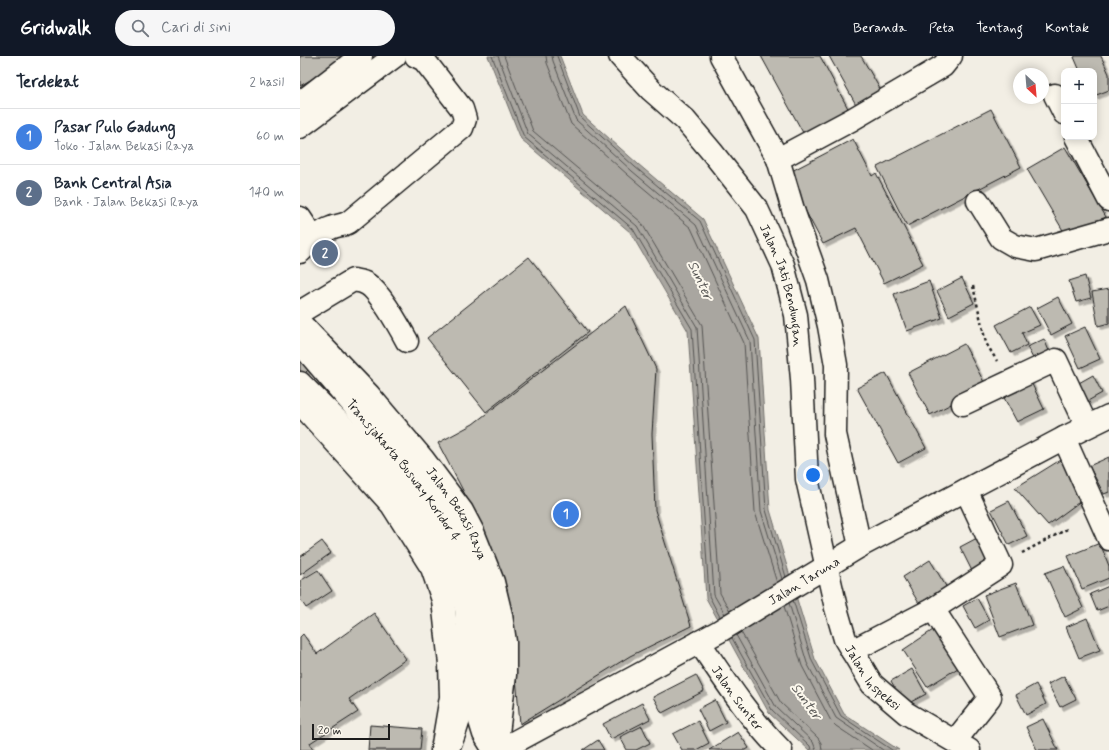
<!DOCTYPE html>
<html lang="id">
<meta charset="utf-8">
<style>
body{margin:0;font-family:Mynerve,sans-serif;background:#f6f6f7;color:#1f2937}
.controls{position:absolute;right:12px;top:12px;display:grid;overflow:hidden;border-radius:8px;box-shadow:0 2px 10px #0003}
.controls button{width:36px;height:36px;display:grid;place-items:center;padding:0;border:0;border-bottom:1px solid #e0e1e3;background:#fff;color:#1f2937;font:20px sans-serif}
.compass{position:absolute;left:713px;top:12px;width:36px;height:36px;border-radius:50%;background:#fff;box-shadow:0 2px 10px #0003;rotate:154deg}
.scale{position:absolute;left:12px;bottom:10px;width:78px;box-sizing:border-box;padding-left:4px;border:2px solid #1c1c1c;border-top:0;font-size:11px;line-height:14px;white-space:nowrap;color:#1c1c1c;-webkit-text-stroke:3px #fbf7ec;paint-order:stroke}
.you{position:absolute;left:513px;top:419px;width:14px;height:14px;margin:-10px;border:3px solid #fff;border-radius:50%;background:#1a73e8;box-shadow:0 0 0 6px #1a73e833}
.badge{display:grid;place-items:center;width:26px;height:26px;border-radius:50%;background:#111827;color:#fff;font-size:13px;font-weight:700}
.pin{position:absolute;translate:-50% -50%;border:2px solid #fff;box-shadow:0 1px 4px #0006}
.list{margin:0;padding:0;list-style:none}
h2{display:flex;justify-content:space-between;align-items:center;height:52px;margin:0;padding:0 16px;font-size:17px}
h2 small{font-size:13px;font-weight:400;color:#747a83}
.list li{display:grid;grid-template-columns:26px 1fr auto;gap:12px;align-items:center;box-sizing:border-box;height:56px;padding:0 16px;border-top:1px solid #e0e1e3}
.list b{display:block;font-size:15px;white-space:nowrap}
.list p{margin:0;font-size:13px;white-space:nowrap;color:#747a83}
.list em{font-size:13px;font-style:normal;color:#747a83}
.icon{flex:none;width:22px;height:22px;fill:none;stroke:currentColor;stroke-width:2;stroke-linecap:round;stroke-linejoin:round}
.map{position:relative;flex:none;width:809px;height:694px;overflow:hidden}
header{display:flex;align-items:center;gap:24px;box-sizing:border-box;height:56px;padding:0 20px;background:#111827;color:#fff}
header strong{font-size:19px}
nav{display:flex;gap:22px;margin-inline-start:auto;font-size:14px}
.search{width:280px;height:36px;background:#f6f6f7;display:flex;align-items:center;gap:10px;box-sizing:border-box;padding:0 14px;border-radius:22px;color:#747a83;font-size:15px}
main{display:flex}
aside{flex:1;background:#fff}
.map>svg:first-child{display:block}
.water{fill:#a9a6a0;stroke:#716f6b}
.lines{fill:none;stroke-linecap:round;stroke-linejoin:round}
.shore{stroke:#545351;stroke-width:1}
.building{fill:#bdbab1;stroke:#1c1c1c;filter:url(#shadow)}
.minor-casing{stroke:#1c1c1c;stroke-width:25}
.major-casing{stroke:#1c1c1c;stroke-width:25}
.path{stroke:#1c1c1c;stroke-width:2.5;stroke-dasharray:3 3;stroke-linecap:butt}
.minor{stroke:#fbf7ec;stroke-width:22}
.major{stroke:#fbf7ec;stroke-width:22}
.labels{text-anchor:middle;stroke-width:4;stroke-linejoin:round;paint-order:stroke}
.street-label{font-size:13px;fill:#1c1c1c;stroke:#fbf7ec}
.water-label{font-size:14px;font-style:italic;fill:#545351;stroke:#fbf7ec}
</style>
<header>
<strong>Gridwalk</strong>
<div class="search"><svg class="icon" aria-label="search" viewBox="0 0 24 24"><circle cx="10" cy="10" r="6"/><path d="M15 15l6 6"/></svg>Cari di sini</div>
<nav><a>Beranda</a><a>Peta</a><a>Tentang</a><a>Kontak</a></nav>
</header>
<main>
<aside>
<h2>Terdekat<small>2 hasil</small></h2>
<ul class="list">
<li><span class="badge" style="background:#3f7fe0">1</span><div><b>Pasar Pulo Gadung</b><p>Toko · Jalan Bekasi Raya</p></div><em>60 m</em></li>
<li><span class="badge" style="background:#5c6f8a">2</span><div><b>Bank Central Asia</b><p>Bank · Jalan Bekasi Raya</p></div><em>140 m</em></li>
</ul>
</aside>
<div class="map">
<svg width="809" height="694" viewBox="0 0 809 694">
<defs>
<filter id="shadow"><feDropShadow dx="3.5" dy="3.5" stdDeviation="0" flood-color="#0004"/></filter>
</defs>
<rect width="100%" height="100%" fill="#f2eee4"/>
<filter id="ink" filterUnits="userSpaceOnUse"><feTurbulence type="fractalNoise" baseFrequency=".025" numOctaves="2"/><feDisplacementMap in="SourceGraphic" scale="8" xChannelSelector="R" yChannelSelector="G"/><feConvolveMatrix kernelMatrix="1 2 1 2 8 2 1 2 1" color-interpolation-filters="sRGB"/></filter>
<g filter="url(#ink)">
<path class="water" d="M188,0h72l23,59 55,49 65,55 56,120 11,171 45,149 29,55 55,36h-90l-40,-37 -63,-115 -18,-267 -58,-99 -109,-93z"/>
<g class="lines">
<path class="shore" d="M192,0l32,81 109,92 59,100 17,267 11,21
M198,0l30,78 109,92 60,101 17,268 11,19
M204,0l29,75 108,91 61,103 18,268 10,18
M246,0l1,7 24,61 57,51 63,53 53,115 11,169 22,71
M252,0l1,5 23,59 56,51 64,54 54,116 11,170 21,68
M257,0l23,61 55,50 65,54 55,119 11,170 20,67
M493,544l19,61 29,55 51,34
M489,547l18,60 29,55 47,32
M484,550l18,60 29,55 5,5 36,24
M441,576l40,71 37,35 3,5 1,7
M436,579l40,72 37,35 3,8
M432,582l40,72 38,36 1,4"/>
</g>
<path class="building" d="M0,0h52l-52,30z
M461,0h59l32,60 -45,24z
M529,0h32l23,40 -25,14z
M776,0h25l8,18v16l-15,6v-25h-14l-6,-14z
M691,53l30,58 -114,59 -30,-59z
M553,83l19,37 4,-3 47,91 -39,19 -28,-55 -33,16 -37,-70z
M765,91l41,70 -38,22 -41,-70z
M229,201l59,75 -102,80 -59,-74z
M785,220l6,22 -15,4 -7,-21z
M662,222l12,25 -25,13 -12,-25z
M629,225l13,37 -35,13 -13,-37z
M809,233v34l-11,3 -6,-34z
M758,241l14,27 -21,11 -14,-27z
M326,250l30,63 -4,65 3,76 36,116 -61,30 -110,68 -8,-94 -34,-111 -40,-76 35,-19z
M730,251l10,18 -18,8 5,12 -16,8 -15,-28z
M785,271l15,32 -20,9 -15,-32z
M744,283l8,19 -15,8 -10,-19z
M664,288l22,42 -56,29 -22,-42z
M0,297l12,13 -12,12z
M586,317l40,75 -28,15 -41,-75z
M793,319l9,18 -16,9 -9,-18z
M730,324l14,29 -27,13 -15,-28z
M765,401l17,43 -34,25 -33,-37z
M809,401v35l-5,2 -15,-28z
M709,445l18,35 -18,9 -18,-35z
M677,482l13,26 -17,9 -13,-26z
M22,485l9,12 -31,22v-18z
M800,487l9,23v12l-27,11 -14,-33z
M630,504l17,28 -27,17 -17,-28z
M764,510l19,42 -18,9 -20,-44z
M18,514l14,21 -26,17 -6,-9v-18z
M716,527l16,42 -32,12 -16,-42z
M809,530v20l-12,5 -7,-17z
M677,542l12,22 -14,8 -12,-22z
M74,557l32,46 -57,40 9,13 -48,31 3,7h-13v-113l3,-3 14,20z
M787,562l13,32 -21,8 -13,-31z
M633,574l25,38 -31,19 -24,-37z
M612,613l14,25 -21,11 -14,-24z
M396,619l8,16 -42,22 -9,-16z
M764,620l12,23 -16,8 -12,-23z
M736,628l10,20 -20,11 -10,-20z
M415,644l11,22 -17,9 -11,-22z
M342,647l8,16 -39,20 -8,-15z
M743,663l15,31h-21l-11,-23z
M398,665l11,22 -13,7h-14l-9,-16z
M70,669l52,4 -2,21h-52z
M342,670l8,17 -14,7h-9l-7,-13z
M438,676l11,16 -3,2h-37z
M298,684l6,10h-21z"/>
<g class="lines">
<g class="minor-casing">
<g id="minor">
<path id="s1" d="M320,0l31,34 34,30 27,32 45,57 26,56 13,50 6,64 5,100 29,129 9,31 27,45 34,29 63,37"/>
<path d="M421,0l57,103 16,54 24,67 11,46 7,39 -1,69 25,112"/>
<path d="M755,39l9,18"/>
<path d="M0,47l61,-47"/>
<path d="M0,71l95,-71"/>
<path d="M776,81l33,63"/>
<path d="M478,103l73,-39 92,-54 8,-10"/>
<path d="M678,145l23,37 14,8 21,4 73,-21"/>
<path d="M0,162l14,21"/>
<path d="M0,196c9,-8 19,-20 31,-24 6,-3 12,-2 18,-6l113,-94 3,-9 -3,-10 -38,-49 -8,-4"/>
<path d="M0,256l53,-32c4,1 9,1 12,3 13,5 35,45 42,58"/>
<path id="s2" d="M0,287l110,128 24,33 24,35 16,32 9,45 4,33 -7,72 4,13 10,16"/>
<path d="M0,327c58,59 126,117 156,196 3,8 7,17 9,26 2,5 1,12 2,18 2,20 3,40 0,60 -4,24 -9,46 -20,67"/>
<path d="M663,348l93,-44 31,66"/>
<path d="M764,382l45,101"/>
<path d="M633,553l57,88 -35,44"/>
<path id="s3" d="M399,586c25,37 50,76 82,108"/>
<path d="M552,595l81,-42 68,-44 -35,-75"/>
<path id="s4" d="M200,694l218,-118 142,-86 204,-108 45,-22"/>
</g>
</g>
<g class="major-casing">
<g id="major">
<path id="s5" d="M0,267l69,72 54,64 39,52 11,21 20,50 8,33 4,27v33l-9,75"/>
<path d="M0,347l92,102 40,63 11,32 7,64 1,33 -9,53"/>
</g>
</g>
<path class="path" d="M673,230l13,57 11,18
M722,497l47,-25"/>
<use href="#minor" class="minor"/>
<use href="#major" class="major"/>
</g>
</g>
<g class="labels">
<g class="street-label">
<text dy="5" stroke="none"><textPath href="#s1" startOffset="287">Jalan Jati Bendungan</textPath></text>
<text dy="5" stroke="none"><textPath href="#s2" startOffset="164">Transjakarta Busway Koridor 4</textPath></text>
<text dy="5" stroke="none"><textPath href="#s5" startOffset="248">Jalan Bekasi Raya</textPath></text>
<text dy="5" stroke="none"><textPath href="#s4" startOffset="348">Jalan Taruna</textPath></text>
<text dy="5" stroke="none"><textPath href="#s1" startOffset="696">Jalan Inspeksi</textPath></text>
<text dy="5" stroke="none"><textPath href="#s3" startOffset="68">Jalan Sunter</textPath></text>
</g>
<g class="water-label">
<text transform="translate(401 224) rotate(65)" y="5">Sunter</text>
<text transform="translate(507 645) rotate(54)" y="5">Sunter</text>
</g>
</g>
</svg>
<div class="controls">
<button>+</button>
<button>−</button>
</div>
<svg class="compass" viewBox="-18 -18 36 36"><path d="M0-13l5 13h-10z" fill="#e53935"/><path d="M0 13l5-13h-10z" fill="#747a83"/></svg>
<div class="scale">20 m</div>
<div class="you"></div>
<div class="pin badge" style="left:266px;top:458px;background:#3f7fe0">1</div>
<div class="pin badge" style="left:25px;top:197px;background:#5c6f8a">2</div>
</div>
</main>
